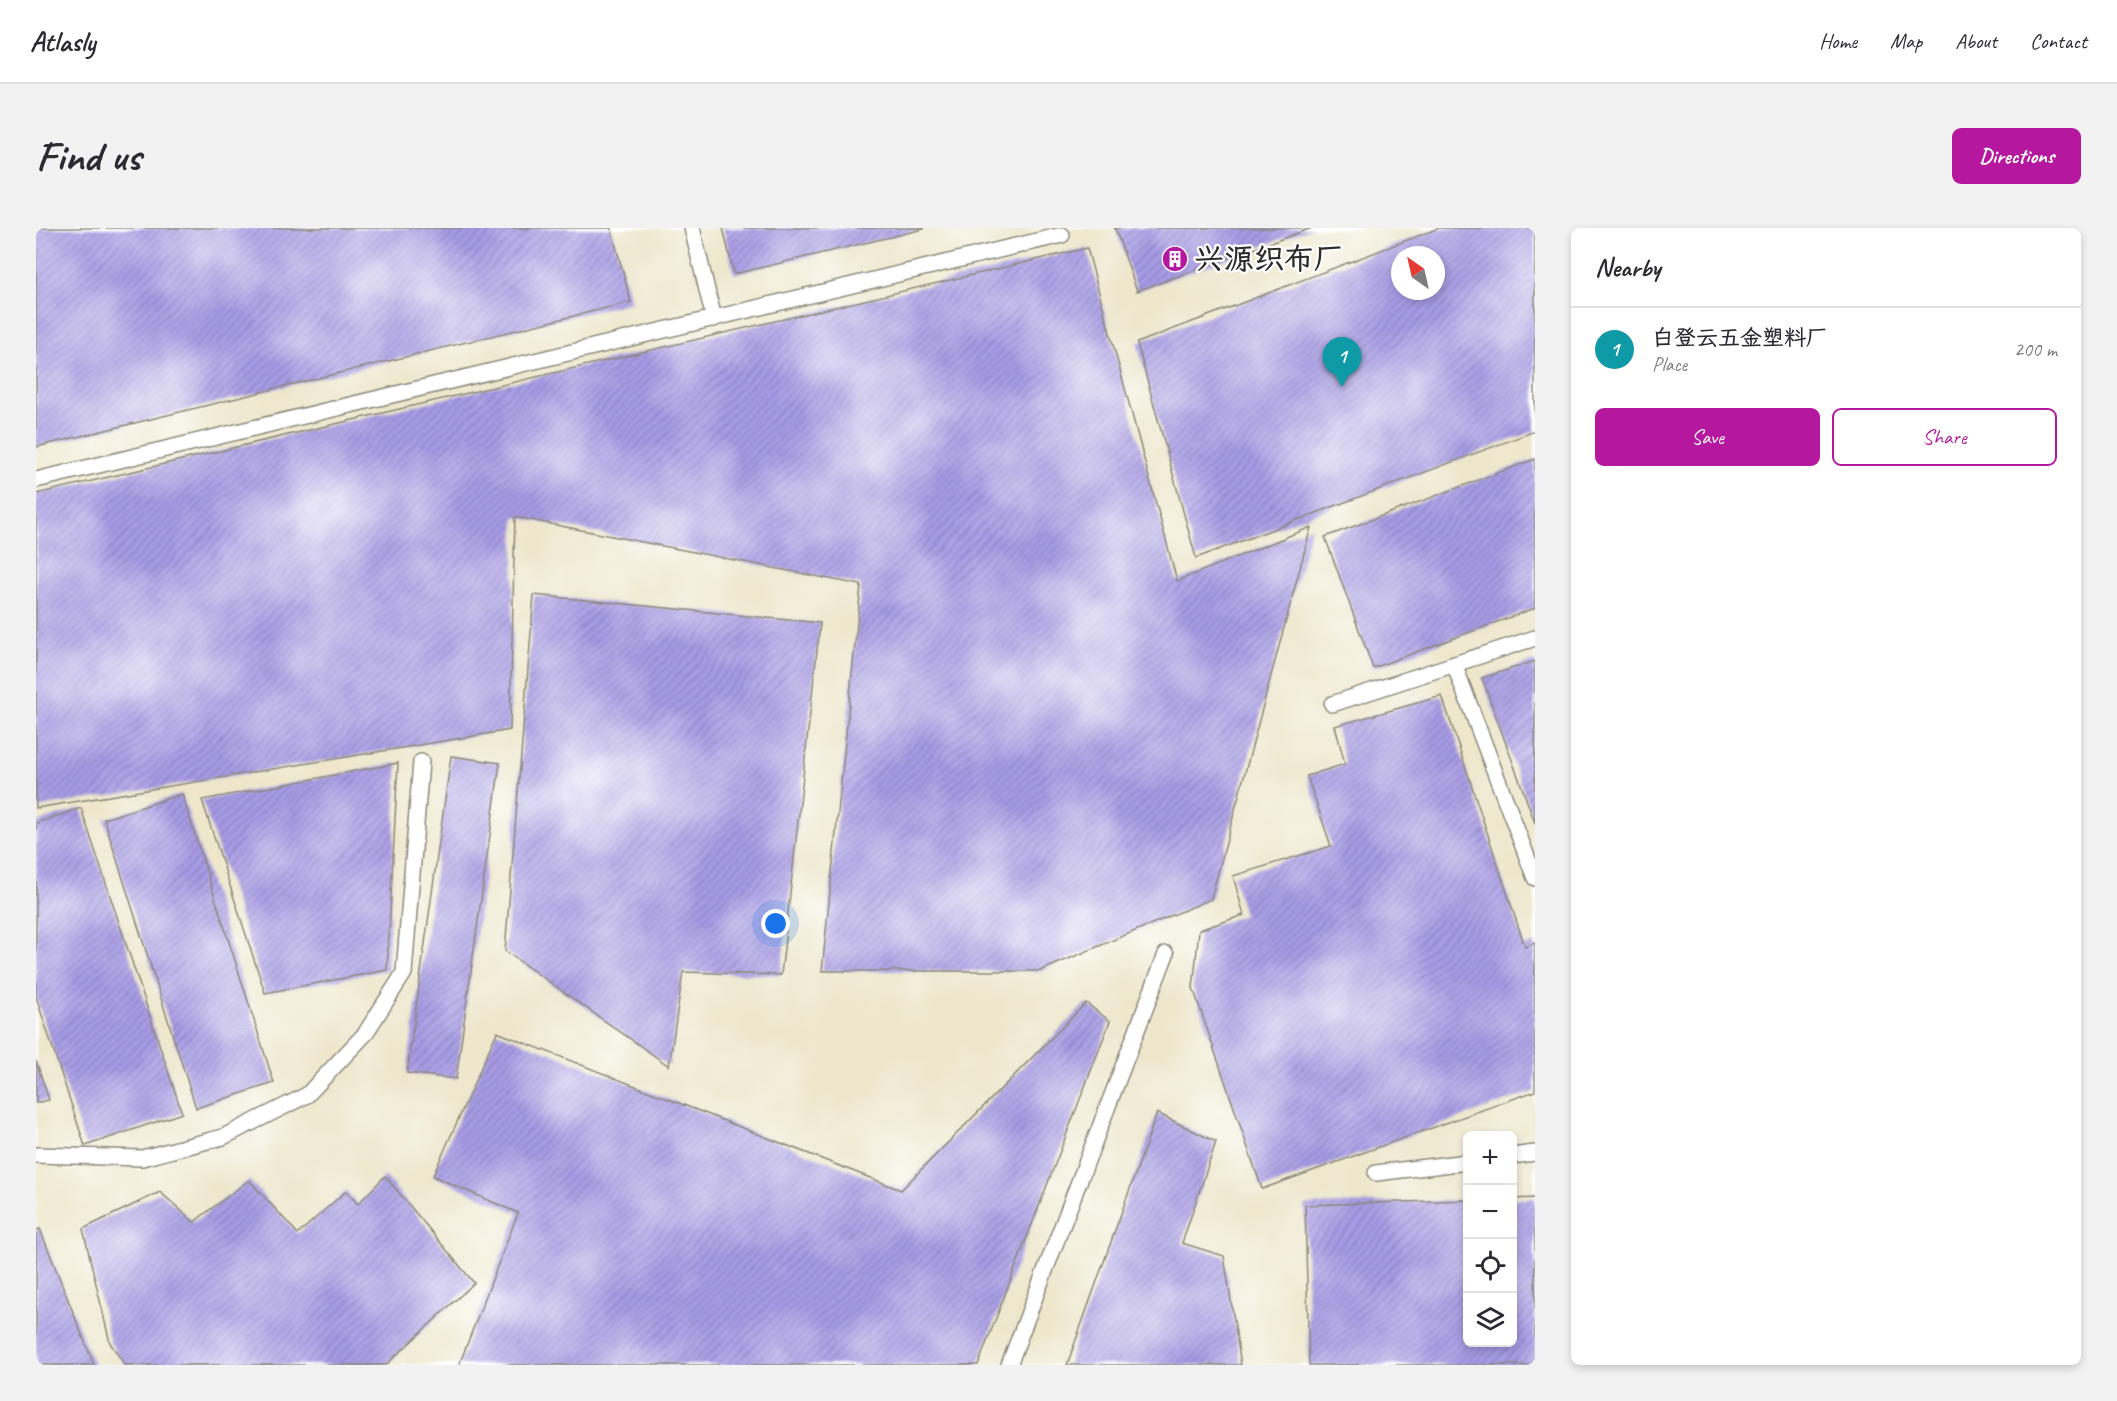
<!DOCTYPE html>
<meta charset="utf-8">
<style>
body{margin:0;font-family:Caveat,"LXGW WenKai TC",sans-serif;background:#f2f2f3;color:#2b2b33}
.controls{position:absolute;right:18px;bottom:18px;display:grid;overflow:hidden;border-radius:9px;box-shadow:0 3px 9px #0003}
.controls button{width:54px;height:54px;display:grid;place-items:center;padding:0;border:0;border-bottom:2px solid #e1e1e2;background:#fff;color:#2b2b33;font:30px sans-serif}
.compass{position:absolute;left:1355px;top:18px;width:54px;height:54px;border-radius:50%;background:#fff;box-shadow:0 3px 9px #0003;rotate:326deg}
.you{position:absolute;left:740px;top:696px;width:21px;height:21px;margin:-15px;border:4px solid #fff;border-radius:50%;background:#1a73e8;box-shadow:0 0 0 9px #1a73e833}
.badge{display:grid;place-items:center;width:39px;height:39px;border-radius:50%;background:#b5179e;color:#fff;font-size:20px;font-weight:700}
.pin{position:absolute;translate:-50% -50px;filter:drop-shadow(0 2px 3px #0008)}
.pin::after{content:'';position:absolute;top:32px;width:21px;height:18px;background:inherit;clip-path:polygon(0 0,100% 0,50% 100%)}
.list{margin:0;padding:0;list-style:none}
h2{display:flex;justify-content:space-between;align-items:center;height:78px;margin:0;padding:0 24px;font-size:26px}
h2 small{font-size:20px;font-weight:400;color:#7c7c81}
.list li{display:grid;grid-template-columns:39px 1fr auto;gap:18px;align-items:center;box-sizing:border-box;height:84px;padding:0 24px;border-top:2px solid #e1e1e2}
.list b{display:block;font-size:22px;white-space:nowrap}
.list p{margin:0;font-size:20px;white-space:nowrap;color:#7c7c81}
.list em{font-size:20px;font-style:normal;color:#7c7c81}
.actions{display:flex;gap:12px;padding:18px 24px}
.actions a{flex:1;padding:14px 0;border:2px solid #b5179e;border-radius:9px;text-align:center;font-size:21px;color:#b5179e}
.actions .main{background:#b5179e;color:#fff}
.icon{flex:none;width:33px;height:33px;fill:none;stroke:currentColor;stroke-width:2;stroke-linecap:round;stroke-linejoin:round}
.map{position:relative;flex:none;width:1499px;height:1137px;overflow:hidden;border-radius:9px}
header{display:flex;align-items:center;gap:36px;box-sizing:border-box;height:84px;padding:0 30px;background:#fff;border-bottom:2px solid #e1e1e2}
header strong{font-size:28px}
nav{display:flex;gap:33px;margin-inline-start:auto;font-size:21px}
.intro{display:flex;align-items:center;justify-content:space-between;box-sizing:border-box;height:144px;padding:0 36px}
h1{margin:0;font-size:42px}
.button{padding:15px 27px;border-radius:9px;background:#b5179e;color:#fff;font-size:21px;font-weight:700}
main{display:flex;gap:36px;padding:0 36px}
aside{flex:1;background:#fff;border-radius:9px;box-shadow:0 3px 9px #0003}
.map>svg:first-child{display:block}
.building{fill:url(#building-hatch);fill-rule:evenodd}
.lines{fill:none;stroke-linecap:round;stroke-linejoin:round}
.lane-casing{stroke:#8c897c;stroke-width:18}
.lane{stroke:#fff;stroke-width:15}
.labels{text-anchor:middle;stroke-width:4.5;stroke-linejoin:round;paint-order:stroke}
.poi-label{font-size:30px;font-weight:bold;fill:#2b2b2b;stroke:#fff;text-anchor:start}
</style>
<header>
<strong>Atlasly</strong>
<nav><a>Home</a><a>Map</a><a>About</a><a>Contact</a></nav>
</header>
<div class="intro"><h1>Find us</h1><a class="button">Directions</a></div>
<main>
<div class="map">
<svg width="1499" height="1137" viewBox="0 0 1499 1137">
<defs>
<pattern id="building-hatch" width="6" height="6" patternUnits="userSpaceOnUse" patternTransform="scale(1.5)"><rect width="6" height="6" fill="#a79ce6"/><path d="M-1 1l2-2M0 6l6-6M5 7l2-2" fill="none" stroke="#887fbb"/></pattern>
</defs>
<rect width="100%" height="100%" fill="#fff"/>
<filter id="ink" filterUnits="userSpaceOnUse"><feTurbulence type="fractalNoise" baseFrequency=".0167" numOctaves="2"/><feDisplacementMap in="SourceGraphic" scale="12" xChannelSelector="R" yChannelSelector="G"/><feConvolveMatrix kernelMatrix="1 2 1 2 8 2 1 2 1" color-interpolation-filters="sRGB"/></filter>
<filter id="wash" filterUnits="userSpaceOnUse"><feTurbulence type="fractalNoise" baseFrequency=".008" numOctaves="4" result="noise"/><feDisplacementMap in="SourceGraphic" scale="24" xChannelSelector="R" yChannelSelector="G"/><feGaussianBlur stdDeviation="1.35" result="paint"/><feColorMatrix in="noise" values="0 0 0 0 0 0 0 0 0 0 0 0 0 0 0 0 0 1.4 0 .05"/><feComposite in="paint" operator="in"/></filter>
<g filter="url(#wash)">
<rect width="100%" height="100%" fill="#eee7cc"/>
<g id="blocks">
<path class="building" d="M0,0h575l20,74 -595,145z
M687,0h201v1l-190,45z
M1079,0h197l-175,63z
M1403,0h96v203l-339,127 -59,-215zM1364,27h36v36h-36z
M1051,20l90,333 134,-54 -100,372 -171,72h-218l39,-386 -346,-68 -5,213 -474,78v-314z
M1499,231v149l-162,60 -48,-131z
M498,367l286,28 -39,352 -98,-3 -14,94 -164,-115z
M1499,433v162l-53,-145z
M1406,468l83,251 10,-4v148l-273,98 -69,-201 6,-58 45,-15 -11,-39 98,-30 -24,-70 38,-12 -10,-38z
M415,528l49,7 -44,316 -49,-6z
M362,535l-11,207 -122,23 -63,-193z
M146,566l92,289 -78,25 -92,-289z
M45,580l101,305 -97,33 -49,-149v-174z
M1050,775l24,18 -132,344h-519l59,-152 -85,-37 64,-144 404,158z
M0,833l13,39 -13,3z
M1121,885l59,29 -34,101 42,13 17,109h-174z
M349,948l89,107 -88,82h-261l-15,-22 -27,-114 77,-37 34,30 55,-42 49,54 48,-43 12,13z
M1499,970v167h-226l-4,-160 163,-5v142h44v-143z
M4,1001l54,136h-58v-135z"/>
</g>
</g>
<g filter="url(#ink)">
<use href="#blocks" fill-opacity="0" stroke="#8c897c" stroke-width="1.5"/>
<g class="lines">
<g class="lane-casing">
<path id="lane" d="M656,0l22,91
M0,252l1026,-245
M1418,436l81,214
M1296,476l203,-66
M0,927l106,3 81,-21 84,-42 58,-61 39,-61 17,-211
M1476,928l23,-3
M1340,945l92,-11
M973,1137l157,-411"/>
</g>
<use href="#lane" class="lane"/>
</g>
</g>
<defs>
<g id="building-disc" transform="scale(1.35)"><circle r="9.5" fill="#b5179e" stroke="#fff"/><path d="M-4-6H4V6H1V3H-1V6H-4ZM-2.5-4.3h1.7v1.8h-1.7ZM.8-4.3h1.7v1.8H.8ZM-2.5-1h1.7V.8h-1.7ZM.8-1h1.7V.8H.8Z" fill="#fff"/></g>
</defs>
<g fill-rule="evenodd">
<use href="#building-disc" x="1139" y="31"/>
</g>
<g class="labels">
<g class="poi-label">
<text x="1158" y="41">兴源织布厂</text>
</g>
</g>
</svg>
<div class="controls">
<button>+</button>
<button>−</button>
<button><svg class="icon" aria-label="locate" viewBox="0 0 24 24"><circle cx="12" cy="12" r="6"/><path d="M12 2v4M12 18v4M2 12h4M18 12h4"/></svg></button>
<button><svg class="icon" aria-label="layers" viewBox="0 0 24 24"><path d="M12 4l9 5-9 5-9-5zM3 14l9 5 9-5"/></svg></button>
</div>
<svg class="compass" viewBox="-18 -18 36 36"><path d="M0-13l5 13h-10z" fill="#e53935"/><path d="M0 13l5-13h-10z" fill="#7c7c81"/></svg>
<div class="you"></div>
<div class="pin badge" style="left:1306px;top:159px;background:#0f9aa8">1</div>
</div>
<aside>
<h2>Nearby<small></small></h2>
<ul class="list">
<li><span class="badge" style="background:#0f9aa8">1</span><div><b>白登云五金塑料厂</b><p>Place</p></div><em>200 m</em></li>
</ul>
<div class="actions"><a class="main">Save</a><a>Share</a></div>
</aside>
</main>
